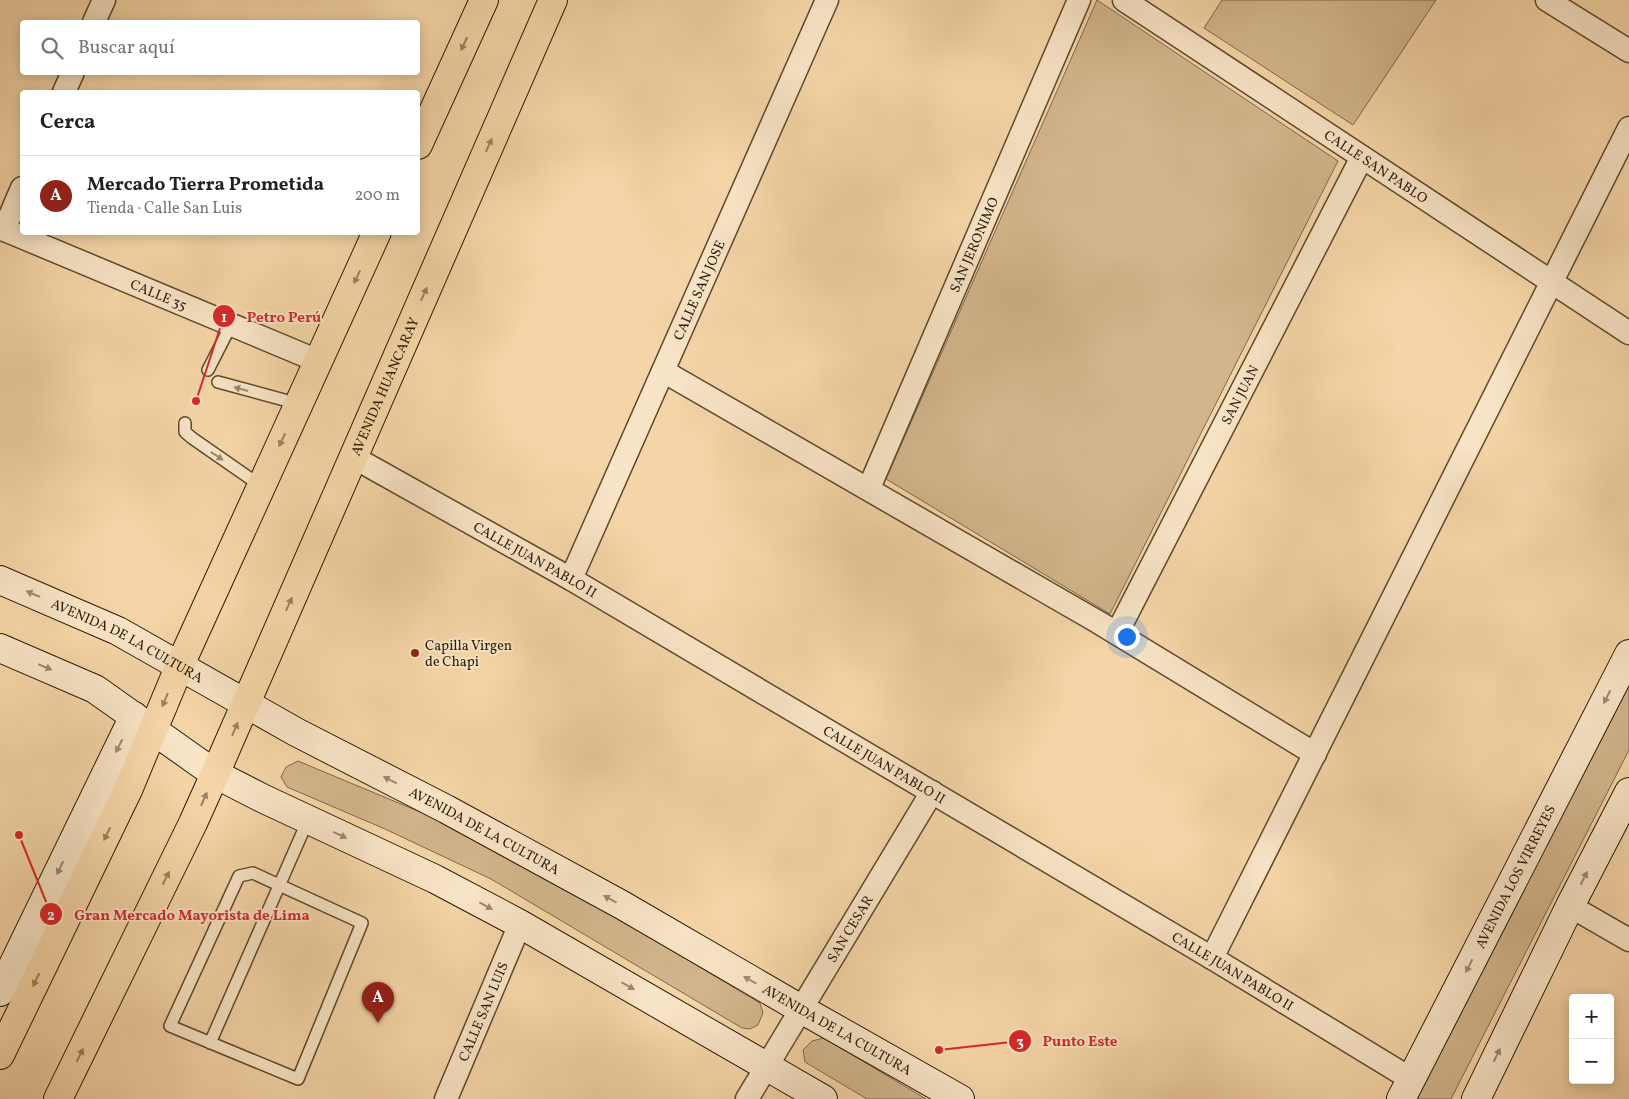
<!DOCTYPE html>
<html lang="es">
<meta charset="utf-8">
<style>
body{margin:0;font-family:Vollkorn,serif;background:#f2f2f2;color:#202124}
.controls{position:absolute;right:15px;bottom:15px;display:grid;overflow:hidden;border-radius:5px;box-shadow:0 2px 12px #0003}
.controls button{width:45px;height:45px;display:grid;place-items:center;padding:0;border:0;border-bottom:1px solid #e0e0e0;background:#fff;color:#202124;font:25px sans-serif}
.you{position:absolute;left:1126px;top:636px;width:18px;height:18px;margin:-12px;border:4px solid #fff;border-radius:50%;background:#1a73e8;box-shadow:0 0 0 8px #1a73e833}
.badge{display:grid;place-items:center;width:32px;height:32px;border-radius:50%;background:#8f2418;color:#fff;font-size:16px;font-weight:700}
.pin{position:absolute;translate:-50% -41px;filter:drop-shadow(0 1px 2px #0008)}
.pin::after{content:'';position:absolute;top:26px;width:18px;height:15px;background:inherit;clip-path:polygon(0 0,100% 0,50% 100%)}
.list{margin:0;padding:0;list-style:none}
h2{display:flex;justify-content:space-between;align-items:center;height:65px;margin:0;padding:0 20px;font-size:21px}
h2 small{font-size:16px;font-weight:400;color:#757577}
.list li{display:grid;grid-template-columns:32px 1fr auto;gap:15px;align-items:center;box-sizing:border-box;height:80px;padding:0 20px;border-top:1px solid #e0e0e0}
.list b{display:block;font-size:19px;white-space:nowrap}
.list p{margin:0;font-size:16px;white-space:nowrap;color:#757577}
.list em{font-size:16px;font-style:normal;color:#757577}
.icon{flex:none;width:28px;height:28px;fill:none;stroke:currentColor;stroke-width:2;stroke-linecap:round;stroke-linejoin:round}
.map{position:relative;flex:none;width:1629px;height:1099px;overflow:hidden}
.search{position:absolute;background:#fff;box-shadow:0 2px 12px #0003;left:20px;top:20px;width:400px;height:55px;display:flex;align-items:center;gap:12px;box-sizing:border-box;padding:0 18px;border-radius:5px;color:#757577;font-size:19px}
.panel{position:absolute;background:#fff;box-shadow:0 2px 12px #0003;left:20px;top:90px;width:400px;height:145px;border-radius:5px}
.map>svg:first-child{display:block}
.green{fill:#d2b58c;stroke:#7e6849}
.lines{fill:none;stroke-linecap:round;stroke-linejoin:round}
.lane-casing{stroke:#5d492e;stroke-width:14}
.street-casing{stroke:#5d492e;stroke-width:25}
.secondary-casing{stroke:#2a1a06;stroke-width:30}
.primary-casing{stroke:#2a1a06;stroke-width:30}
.lane{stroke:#f8e4c6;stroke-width:11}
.street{stroke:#f8e4c6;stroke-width:22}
.secondary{stroke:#f8e4c6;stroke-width:28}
.primary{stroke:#f5d5a7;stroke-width:28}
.oneway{fill:#9a815f}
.oneway2{fill:#9b8970}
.poi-dot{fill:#8f2418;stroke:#f8e4c6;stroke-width:2}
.labels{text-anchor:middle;stroke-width:4;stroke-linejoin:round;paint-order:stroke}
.street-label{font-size:14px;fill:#2a1a06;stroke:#f8e4c6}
.poi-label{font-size:14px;fill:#2a1a06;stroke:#f8e4c6;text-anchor:start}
.leader{fill:none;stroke:#d62828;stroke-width:2}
.callout-dot{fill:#d62828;stroke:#f8e4c6;stroke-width:2}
.mark-label{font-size:15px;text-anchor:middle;font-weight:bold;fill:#fff}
.callout-label{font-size:15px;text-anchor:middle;font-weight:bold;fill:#d62828;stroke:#f8e4c6;stroke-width:4;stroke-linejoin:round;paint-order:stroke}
</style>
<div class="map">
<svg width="1629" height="1099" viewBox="0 0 1629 1099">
<rect width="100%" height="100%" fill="#f5d5a7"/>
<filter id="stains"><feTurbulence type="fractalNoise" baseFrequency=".004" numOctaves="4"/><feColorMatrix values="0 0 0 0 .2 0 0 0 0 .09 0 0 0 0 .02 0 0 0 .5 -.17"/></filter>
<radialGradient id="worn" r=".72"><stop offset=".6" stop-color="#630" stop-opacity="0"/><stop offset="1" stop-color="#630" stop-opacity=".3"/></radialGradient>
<path class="green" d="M1097,0l241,161 -228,453 -224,-135z
M1222,0h214l-83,125 -149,-97z
M1629,676v74l-178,349h-36z
M298,761l189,79 273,163 3,10 -5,12 -8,4 -8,-1 -251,-149 -106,-50 -98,-42 -6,-10 5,-10z
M824,1038l102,61h-59l-62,-37 -2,-12 9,-9z"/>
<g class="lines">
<g class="lane-casing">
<path id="lane" d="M208,370l23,-45
M218,382l81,22
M185,423v9l7,6 69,48
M253,873l109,50 -64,156 -128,-53 69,-150z
M210,1043l98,-223"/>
</g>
<g class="street-casing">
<g id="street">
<path id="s1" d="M1124,0l505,333"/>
<path d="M1547,0l82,51"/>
<path d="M94,22l10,-22"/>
<path d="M64,92l9,-20"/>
<path id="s2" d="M0,228l318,133"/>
<path d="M4,230l18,-42"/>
<path d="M663,371l435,251 217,132"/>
<path id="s3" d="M353,457l218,122 641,379 199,121"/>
<path id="s4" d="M869,488l210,-488"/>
<path id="s5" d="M571,579l256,-579"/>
<path id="s6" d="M1117,633l245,-476"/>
<path d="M1570,906l59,34"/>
<path d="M1212,958l417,-830"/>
<path id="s7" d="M446,1099l74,-175"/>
<path id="s8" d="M747,1099l185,-307"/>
</g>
</g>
<g class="secondary-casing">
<g id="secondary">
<path id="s9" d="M0,580l118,51 178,101 150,77 176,96 179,104 159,90"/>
<path d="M0,648l95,41 120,85 49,25 171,80 85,45 303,175"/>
<path d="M0,992l134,-276"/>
<path id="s10" d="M1401,1099l228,-445"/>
<path d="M1476,1099l94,-193 59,-114"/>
</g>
</g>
<g class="primary-casing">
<g id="primary">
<path d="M418,145l66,-145"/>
<path d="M0,1055l128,-265 52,-125 197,-433"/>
<path id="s11" d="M58,1099l135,-276 22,-49 338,-774"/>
</g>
</g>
<use href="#lane" class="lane"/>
<use href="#street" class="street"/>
<use href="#secondary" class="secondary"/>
<use href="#primary" class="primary"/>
</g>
<defs><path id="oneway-solid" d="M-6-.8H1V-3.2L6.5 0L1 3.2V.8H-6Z" transform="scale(1.25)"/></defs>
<g class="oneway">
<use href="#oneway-solid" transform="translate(464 44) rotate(115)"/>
<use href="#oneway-solid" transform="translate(489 145) rotate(-66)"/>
<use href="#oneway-solid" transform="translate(357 277) rotate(115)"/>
<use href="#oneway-solid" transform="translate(424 294) rotate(-66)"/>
<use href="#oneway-solid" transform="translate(282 440) rotate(115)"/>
<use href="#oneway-solid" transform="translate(289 604) rotate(-66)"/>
<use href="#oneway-solid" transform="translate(165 700) rotate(113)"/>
<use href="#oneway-solid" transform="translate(235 729) rotate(-67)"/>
<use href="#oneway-solid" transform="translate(204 799) rotate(-66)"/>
<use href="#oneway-solid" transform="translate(107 834) rotate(116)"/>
<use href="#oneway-solid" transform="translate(166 878) rotate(-64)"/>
<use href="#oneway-solid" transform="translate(36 980) rotate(116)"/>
<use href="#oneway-solid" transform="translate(80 1055) rotate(-64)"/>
</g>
<g class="oneway2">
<use href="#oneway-solid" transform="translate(241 389) rotate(-165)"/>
<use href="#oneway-solid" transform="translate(217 456) rotate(34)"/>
<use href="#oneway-solid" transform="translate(33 594) rotate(-157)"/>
<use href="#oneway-solid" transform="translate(45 667) rotate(23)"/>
<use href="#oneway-solid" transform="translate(1607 697) rotate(117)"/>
<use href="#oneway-solid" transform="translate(119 746) rotate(116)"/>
<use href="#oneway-solid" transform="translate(390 780) rotate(-153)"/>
<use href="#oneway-solid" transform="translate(340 835) rotate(25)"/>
<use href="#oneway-solid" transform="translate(60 868) rotate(116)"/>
<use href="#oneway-solid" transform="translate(1584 878) rotate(-63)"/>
<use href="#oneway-solid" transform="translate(610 899) rotate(-151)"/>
<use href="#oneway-solid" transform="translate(486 906) rotate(28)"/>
<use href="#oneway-solid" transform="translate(1469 966) rotate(117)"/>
<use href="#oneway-solid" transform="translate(750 980) rotate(-150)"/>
<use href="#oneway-solid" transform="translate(628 986) rotate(30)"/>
<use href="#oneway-solid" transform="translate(1497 1055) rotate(-64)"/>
</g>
<circle class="poi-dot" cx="415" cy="653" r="5"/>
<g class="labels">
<g class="street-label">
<text dy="5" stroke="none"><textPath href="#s1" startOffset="302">CALLE SAN PABLO</textPath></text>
<text dy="5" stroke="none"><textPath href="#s4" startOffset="265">SAN JERONIMO</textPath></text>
<text dy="5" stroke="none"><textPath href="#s5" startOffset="316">CALLE SAN JOSE</textPath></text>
<text dy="5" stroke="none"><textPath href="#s2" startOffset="172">CALLE 35</textPath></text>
<text dy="5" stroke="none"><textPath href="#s11" startOffset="784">AVENIDA HUANCARAY</textPath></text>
<text dy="5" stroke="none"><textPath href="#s6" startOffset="268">SAN JUAN</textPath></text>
<text dy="5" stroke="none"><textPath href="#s3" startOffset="209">CALLE JUAN PABLO II</textPath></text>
<text dy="5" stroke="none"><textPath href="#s9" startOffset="141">AVENIDA DE LA CULTURA</textPath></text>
<text dy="5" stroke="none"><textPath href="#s3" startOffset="614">CALLE JUAN PABLO II</textPath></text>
<text dy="5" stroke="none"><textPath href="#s9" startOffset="546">AVENIDA DE LA CULTURA</textPath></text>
<text dy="5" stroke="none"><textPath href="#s10" startOffset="250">AVENIDA LOS VIRREYES</textPath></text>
<text dy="5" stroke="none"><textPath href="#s8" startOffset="199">SAN CESAR</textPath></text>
<text dy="5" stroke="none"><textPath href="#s3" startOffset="1019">CALLE JUAN PABLO II</textPath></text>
<text dy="5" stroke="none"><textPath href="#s7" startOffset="95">CALLE SAN LUIS</textPath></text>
<text dy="5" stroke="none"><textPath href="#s9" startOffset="951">AVENIDA DE LA CULTURA</textPath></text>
</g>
<g class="poi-label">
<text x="425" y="650">Capilla Virgen<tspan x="425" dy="16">de Chapi</tspan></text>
</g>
</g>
<path class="leader" d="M196 401L224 316M19 835L51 914M939 1050L1020 1041"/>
<g class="callout-dot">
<circle cx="196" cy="401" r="5"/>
<circle cx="19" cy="835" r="5"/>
<circle cx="939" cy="1050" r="5"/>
<circle cx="224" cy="316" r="12"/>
<circle cx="51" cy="914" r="12"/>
<circle cx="1020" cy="1041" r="12"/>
</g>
<g class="mark-label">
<text x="224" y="322">1</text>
<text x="51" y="920">2</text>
<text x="1020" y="1046">3</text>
</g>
<g class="callout-label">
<text x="284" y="322">Petro Perú</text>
<text x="192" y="920">Gran Mercado Mayorista de Lima</text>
<text x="1080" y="1046">Punto Este</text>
</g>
<rect width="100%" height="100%" filter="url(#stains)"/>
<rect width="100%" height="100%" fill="url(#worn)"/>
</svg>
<div class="controls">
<button>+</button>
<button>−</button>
</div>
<div class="you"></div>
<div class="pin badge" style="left:378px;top:1023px">A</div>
<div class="search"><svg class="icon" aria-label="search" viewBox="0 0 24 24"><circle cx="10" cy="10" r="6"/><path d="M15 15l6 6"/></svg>Buscar aquí</div>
<section class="panel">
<h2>Cerca<small></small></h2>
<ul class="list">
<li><span class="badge">A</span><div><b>Mercado Tierra Prometida</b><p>Tienda · Calle San Luis</p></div><em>200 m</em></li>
</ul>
</section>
</div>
